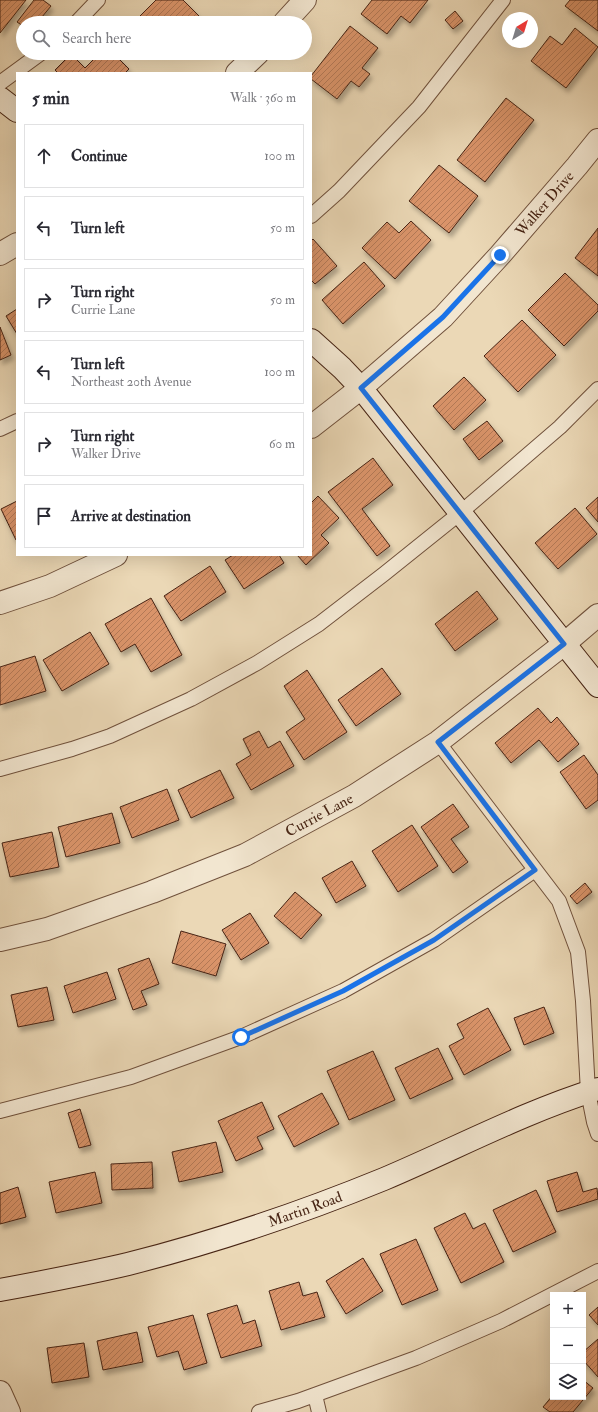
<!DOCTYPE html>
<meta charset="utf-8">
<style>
body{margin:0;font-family:"IM FELL Double Pica",serif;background:#f7f7f7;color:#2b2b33}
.controls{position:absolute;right:12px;bottom:12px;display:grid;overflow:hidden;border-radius:0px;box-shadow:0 4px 16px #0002}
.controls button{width:36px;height:36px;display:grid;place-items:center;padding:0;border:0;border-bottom:1px solid #e1e1e2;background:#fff;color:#2b2b33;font:20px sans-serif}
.compass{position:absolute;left:502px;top:12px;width:36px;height:36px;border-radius:50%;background:#fff;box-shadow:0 4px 16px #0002;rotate:38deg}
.stop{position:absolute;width:12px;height:12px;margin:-9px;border:3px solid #1a73e8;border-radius:50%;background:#fff}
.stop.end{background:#1a73e8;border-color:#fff;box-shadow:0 1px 4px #0008}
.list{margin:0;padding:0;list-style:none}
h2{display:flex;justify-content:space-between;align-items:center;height:52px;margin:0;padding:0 16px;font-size:17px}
h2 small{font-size:13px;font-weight:400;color:#7c7c81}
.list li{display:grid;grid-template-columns:26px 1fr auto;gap:12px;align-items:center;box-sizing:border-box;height:64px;margin:0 8px 8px;padding:0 8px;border:1px solid #e1e1e2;border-radius:0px}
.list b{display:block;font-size:15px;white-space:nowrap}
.list p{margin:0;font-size:13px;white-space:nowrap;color:#7c7c81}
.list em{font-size:13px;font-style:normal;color:#7c7c81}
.icon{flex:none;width:22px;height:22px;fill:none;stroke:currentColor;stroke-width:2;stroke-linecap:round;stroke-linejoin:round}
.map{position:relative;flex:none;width:598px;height:1412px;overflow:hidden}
.search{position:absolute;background:#fff;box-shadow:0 4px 16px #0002;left:16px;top:16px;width:296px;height:44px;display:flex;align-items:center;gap:10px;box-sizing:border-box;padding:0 14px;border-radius:22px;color:#7c7c81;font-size:15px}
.panel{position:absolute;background:#fff;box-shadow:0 4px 16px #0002;left:16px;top:72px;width:296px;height:484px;border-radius:0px}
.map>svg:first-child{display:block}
.building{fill:url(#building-hatch);stroke:#472414;filter:url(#shadow)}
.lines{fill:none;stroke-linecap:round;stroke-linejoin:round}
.lane-casing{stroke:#70513c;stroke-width:16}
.street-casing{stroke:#70513c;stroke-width:24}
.secondary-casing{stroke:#472414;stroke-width:24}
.lane{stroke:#f2e6d0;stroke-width:14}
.street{stroke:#f2e6d0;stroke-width:22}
.secondary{stroke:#f2e6d0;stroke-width:22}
.route{stroke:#1a73e8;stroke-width:5}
.labels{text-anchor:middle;stroke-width:3;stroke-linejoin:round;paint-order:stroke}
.street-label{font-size:15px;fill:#472414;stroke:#f2e6d0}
</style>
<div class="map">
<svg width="598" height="1412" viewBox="0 0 598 1412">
<defs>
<pattern id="building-hatch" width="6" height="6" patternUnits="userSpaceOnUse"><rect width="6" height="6" fill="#da946b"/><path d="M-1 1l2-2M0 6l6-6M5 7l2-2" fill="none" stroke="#b37957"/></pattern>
<filter id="shadow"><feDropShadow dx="2.5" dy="4.5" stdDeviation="2" flood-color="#0004"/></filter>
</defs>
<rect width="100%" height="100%" fill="#ebd8b6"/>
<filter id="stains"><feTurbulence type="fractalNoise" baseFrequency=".005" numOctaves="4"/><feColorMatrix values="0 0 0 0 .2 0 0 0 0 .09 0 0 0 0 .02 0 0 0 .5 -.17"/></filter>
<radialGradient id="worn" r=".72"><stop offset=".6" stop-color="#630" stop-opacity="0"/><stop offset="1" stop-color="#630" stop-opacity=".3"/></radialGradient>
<path class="building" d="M0,0h26l-26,33z
M34,0h9l8,6 -14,17h-14v3l-6,-4z
M156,0h27l20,20 -3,3h-67z
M372,0h56l-18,23 -9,-7 -14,18 -26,-20z
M570,0h28v31l-33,-25z
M455,11l8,10 -10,8 -8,-9z
M350,26l28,22 -16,20 8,6 -11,13 -8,-6 -14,18 -26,-20v-3z
M575,28l23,19 -32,41 -35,-27 19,-25 12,9z
M100,53h13l16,16 -4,4h-67l-3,-3 16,-16 14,14z
M506,98l28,22 -49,62 -28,-22z
M439,165l39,31 -29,37 -40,-32z
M411,221l20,19 -36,39 -33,-31 25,-26 12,11z
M598,228v48l-23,-18z
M313,239l24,27 -22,18 -4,-4v-39z
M364,262l21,24 -42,38 -21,-24z
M565,273l33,32v6l-34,35 -36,-36z
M17,309v25l-11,-18z
M522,320l34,35 -38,37 -34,-36z
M0,327l11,28 -11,5z
M464,377l22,23 -32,30 -21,-24z
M487,421l16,20 -24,19 -16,-21z
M373,458l20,27 -31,24 28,37 -13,10 -49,-64z
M318,496l21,22 -18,17 8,8 -23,22 -9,-10h14v-52z
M598,497v25l-12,-14z
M17,501v38l-1,1 -15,-31z
M575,508l22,26 -39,35 -23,-26z
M233,555h46l5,8 -40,26 -19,-29z
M210,566l16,26 -45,29 -17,-25z
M477,591l21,28 -43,32 -20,-27z
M151,598l31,57 -31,17 -16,-28 -14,8 -16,-28z
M90,632l19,32 -47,27 -19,-31z
M35,656l11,35 -46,14v-38z
M382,668l19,26 -45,32 -18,-26z
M307,670l40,62 -43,28 -18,-28 19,-13 -21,-33z
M538,708l13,15 6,-6 22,27 -21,18 -19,-22 -28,23 -16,-20z
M259,731l9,17 12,-7 14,25 -43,24 -15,-26 15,-9 -8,-16z
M584,755l14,20v25l-12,9 -26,-37z
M220,770l14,28 -43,20 -13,-28z
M167,789l12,31 -47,18 -12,-31z
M453,804l16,23 -18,12 17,23 -15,11 -32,-46z
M112,813l8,30 -54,14 -8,-30z
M412,825l26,41 -40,26 -26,-41z
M52,832l7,35 -49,10 -8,-34z
M352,861l14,25 -30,17 -14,-25z
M585,883l7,9 -15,12 -7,-8z
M295,892l27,23 -21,24 -27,-23z
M250,913l19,30 -28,17 -19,-30z
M181,931l45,13 -10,32 -44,-13z
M149,958l10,26 -18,7 6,14 -14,5 -15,-41z
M107,972l9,27 -43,14 -9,-27z
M47,987l7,33 -36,7 -7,-32z
M544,1007l10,26 -30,12 -10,-27z
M488,1008l23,42 -47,25 -15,-29 15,-8 -7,-14z
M438,1048l15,31 -43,20 -15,-31z
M373,1051l22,49 -46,20 -22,-49z
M322,1093l17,31 -45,23 -16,-31z
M262,1102l12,27 -17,8 6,12 -27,12 -18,-40z
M80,1109l11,36 -12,3 -11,-35z
M216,1142l7,30 -44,10 -7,-30z
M152,1162l1,26 -41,2 -1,-26z
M95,1172l7,31 -46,10 -7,-31z
M577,1172l6,20 14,-4 1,11 -41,13 -10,-31z
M18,1187l8,30 -26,7v-31z
M536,1190l20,42 -43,20 -20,-42z
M465,1213l8,16 12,-6 19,39 -43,21 -27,-55z
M416,1239l22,51 -36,15 -22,-51z
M363,1258l20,33 -37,23 -20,-33z
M299,1282l4,14 14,-4 8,25 -44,13 -12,-39z
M237,1305l6,19 12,-4 7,26 -41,12 -14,-44z
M598,1307v18l-9,-10z
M193,1315l14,48 -23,7 -6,-19 -21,6 -9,-30z
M137,1332l6,30 -40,8 -6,-29z
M598,1339v38l-15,-17v-8z
M84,1343l5,34 -37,6 -5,-35z
M583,1380l10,8 -20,24h-23l-7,-5 10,-12v2h30z"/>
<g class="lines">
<g class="lane-casing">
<path id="lane" d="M76,23l22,-23
M0,83l41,-30
M311,216l28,-25 80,-84 84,-107
M0,429l17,-8
M438,742l121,159 19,51 5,49 5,91 6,30 4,12
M0,769l72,-20 38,-13 81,-37 66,-36 62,-39 65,-50 76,-61 100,-86 38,-38
M0,1111l131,-34 110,-40 102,-46 91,-51 101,-70
M315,1395l4,17
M259,1412l39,-11 118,-43 85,-37 97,-50"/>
</g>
<g class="street-casing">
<g id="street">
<path d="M284,23l21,-23"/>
<path d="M237,73l21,-20"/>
<path d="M0,254l17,-10"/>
<path id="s1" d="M311,427l50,-39 82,-71 57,-62 77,-89 21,-26"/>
<path d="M0,603l50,-17 66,-31"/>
<path id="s2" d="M0,940l47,-11 105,-37 93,-37 109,-59 84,-54 126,-98 34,-29"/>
<path d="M0,1392l9,20"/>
</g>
</g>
<g class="secondary-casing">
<g id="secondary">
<path d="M0,98l17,13"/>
<path d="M311,340l31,28 19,20 237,298"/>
<path id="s3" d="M0,1290c43,-8 86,-16 128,-26 87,-22 173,-51 256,-85 71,-30 140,-67 214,-90"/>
</g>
</g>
<use href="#lane" class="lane"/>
<use href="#street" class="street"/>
<use href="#secondary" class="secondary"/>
</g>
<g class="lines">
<path class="route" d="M241,1037l102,-46 91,-51 101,-70 -97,-128 126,-98 -203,-256 82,-71 57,-62"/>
</g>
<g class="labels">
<g class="street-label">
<text dy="5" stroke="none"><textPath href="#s1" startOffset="324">Walker Drive</textPath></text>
<text dy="5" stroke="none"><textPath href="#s2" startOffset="344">Currie Lane</textPath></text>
<text dy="5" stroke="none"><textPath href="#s3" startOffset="316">Martin Road</textPath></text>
</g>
</g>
<rect width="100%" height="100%" filter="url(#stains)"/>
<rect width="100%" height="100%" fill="url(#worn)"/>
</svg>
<div class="controls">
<button>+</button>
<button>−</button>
<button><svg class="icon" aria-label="layers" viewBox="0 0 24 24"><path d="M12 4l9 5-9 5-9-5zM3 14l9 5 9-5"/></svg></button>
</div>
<svg class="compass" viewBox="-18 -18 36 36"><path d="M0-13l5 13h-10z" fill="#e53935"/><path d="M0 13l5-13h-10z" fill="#7c7c81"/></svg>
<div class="stop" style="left:241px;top:1037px"></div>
<div class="stop end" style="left:500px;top:255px"></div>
<div class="search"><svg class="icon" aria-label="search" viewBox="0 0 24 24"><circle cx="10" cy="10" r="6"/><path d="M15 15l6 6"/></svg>Search here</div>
<section class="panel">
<h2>5 min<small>Walk · 360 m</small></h2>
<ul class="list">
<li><svg class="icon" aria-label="ahead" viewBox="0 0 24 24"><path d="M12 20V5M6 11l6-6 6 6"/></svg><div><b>Continue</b></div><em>100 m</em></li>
<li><svg class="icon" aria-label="left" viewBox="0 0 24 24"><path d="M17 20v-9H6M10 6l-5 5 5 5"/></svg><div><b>Turn left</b></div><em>50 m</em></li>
<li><svg class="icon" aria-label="right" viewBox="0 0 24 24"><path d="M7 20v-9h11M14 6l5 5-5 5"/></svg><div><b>Turn right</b><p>Currie Lane</p></div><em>50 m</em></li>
<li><svg class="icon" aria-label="left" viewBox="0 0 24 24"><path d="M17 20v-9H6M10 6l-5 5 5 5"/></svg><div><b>Turn left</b><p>Northeast 20th Avenue</p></div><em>100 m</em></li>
<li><svg class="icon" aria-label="right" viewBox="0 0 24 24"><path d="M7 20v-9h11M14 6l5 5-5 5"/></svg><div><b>Turn right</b><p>Walker Drive</p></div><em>60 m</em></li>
<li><svg class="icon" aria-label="arrive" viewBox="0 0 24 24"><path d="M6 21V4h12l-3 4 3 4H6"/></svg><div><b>Arrive at destination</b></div></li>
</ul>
</section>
</div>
